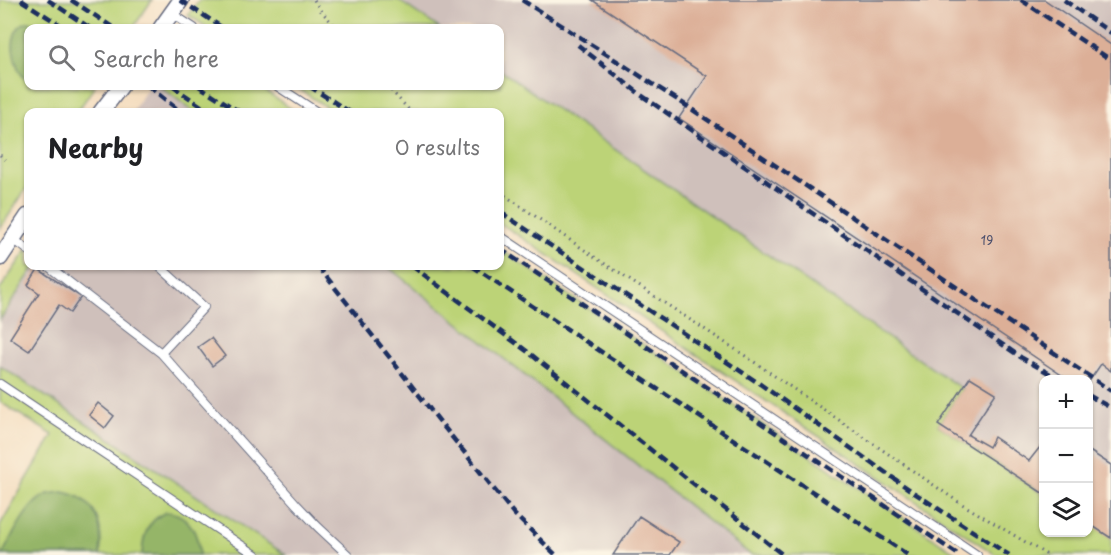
<!DOCTYPE html>
<meta charset="utf-8">
<style>
body{margin:0;font-family:"Playpen Sans",sans-serif;background:#f2f2f2;color:#202124}
.controls{position:absolute;right:18px;bottom:18px;display:grid;overflow:hidden;border-radius:12px;box-shadow:0 2px 4px #0004}
.controls button{width:54px;height:54px;display:grid;place-items:center;padding:0;border:0;border-bottom:2px solid #e0e0e0;background:#fff;color:#202124;font:30px sans-serif}
.list{margin:0;padding:0;list-style:none}
h2{display:flex;justify-content:space-between;align-items:center;height:78px;margin:0;padding:0 24px;font-size:26px}
h2 small{font-size:20px;font-weight:400;color:#757577}
.icon{flex:none;width:33px;height:33px;fill:none;stroke:currentColor;stroke-width:2;stroke-linecap:round;stroke-linejoin:round}
.map{position:relative;flex:none;width:1111px;height:555px;overflow:hidden}
.search{position:absolute;background:#fff;box-shadow:0 2px 4px #0004;left:24px;top:24px;width:480px;height:66px;display:flex;align-items:center;gap:15px;box-sizing:border-box;padding:0 21px;border-radius:12px;color:#757577;font-size:22px}
.panel{position:absolute;background:#fff;box-shadow:0 2px 4px #0004;left:24px;top:108px;width:480px;height:162px;border-radius:12px}
.map>svg:first-child{display:block}
.industrial{fill:#cfc0bb}
.green{fill:#bcd377;stroke:#6c816a;stroke-width:1.5}
.forest{fill:#95b568;stroke:#587263;stroke-width:1.5}
.building{fill:#dcaf97}
.lines{fill:none;stroke-linecap:round;stroke-linejoin:round}
.lane-casing{stroke:#676c80;stroke-width:10}
.street-casing{stroke:#676c80;stroke-width:18}
.path{stroke:#676c80;stroke-width:3;stroke-dasharray:1.5 4.5;stroke-linecap:butt}
.lane{stroke:#fff;stroke-width:8}
.street{stroke:#fff;stroke-width:15}
.rail{stroke:#1b2f5e;stroke-width:4.5;stroke-dasharray:9 4.5;stroke-linecap:butt}
.labels{text-anchor:middle;stroke-width:4.5;stroke-linejoin:round;paint-order:stroke}
.number-label{font-size:12px;fill:#4b4f6c}
</style>
<div class="map">
<svg width="1111" height="555" viewBox="0 0 1111 555">
<rect width="100%" height="100%" fill="#fcf5e5"/>
<filter id="ink" filterUnits="userSpaceOnUse"><feTurbulence type="fractalNoise" baseFrequency=".0167" numOctaves="2"/><feDisplacementMap in="SourceGraphic" scale="12" xChannelSelector="R" yChannelSelector="G"/><feConvolveMatrix kernelMatrix="1 2 1 2 8 2 1 2 1" color-interpolation-filters="sRGB"/></filter>
<filter id="wash" filterUnits="userSpaceOnUse"><feTurbulence type="fractalNoise" baseFrequency=".008" numOctaves="4" result="noise"/><feDisplacementMap in="SourceGraphic" scale="24" xChannelSelector="R" yChannelSelector="G"/><feGaussianBlur stdDeviation="1.35" result="paint"/><feColorMatrix in="noise" values="0 0 0 0 0 0 0 0 0 0 0 0 0 0 0 0 0 1.4 0 .05"/><feComposite in="paint" operator="in"/></filter>
<g filter="url(#wash)">
<rect width="100%" height="100%" fill="#f4ddbf"/>
<path class="industrial" d="M398,0h713v538l-22,-15 -1,-143h-44l-1,114 -105,-69 24,-36 -462,-319v-42h-61z
M149,86h11l35,26h-63z
M34,266h360l364,289h-471l-287,-189v-46z"/>
<path class="green" d="M0,0h152l-19,28h-105v58h67l-18,26h-49v74l-28,43z
M199,0h199l41,28h-231l-20,-13z
M500,70l462,319 -24,36 105,69 1,38h44l1,-9 22,15v17h-115l-496,-332v-111h-166l-40,-26h206z
M160,86h98l38,26h-102z
M28,248v18h7l-35,54v-31z
M500,249l459,306h-208l-364,-289h113z
M0,366l286,189h-286v-30l53,-90 -53,-33z"/>
<path class="forest" d="M27,22l11,1 9,5h-19v54c-15,-12 -24,-52 -1,-60z
M63,492c4,1 9,2 14,4 22,12 26,36 23,59h-98c10,-18 25,-53 46,-61 4,-1 10,-1 15,-2z
M166,512c23,1 33,22 33,43h-57c1,-20 5,-34 24,-43z"/>
<g id="blocks">
<path class="building" d="M592,0h453l66,45v326l-10,-7 -13,19v-3h-19l-390,-262 28,-42z
M38,269l43,28 -11,16 -11,-8 -30,46 -19,-13 29,-45 -11,-8z
M211,338l14,18 -13,10 -14,-19z
M970,377l26,16 -28,42 21,12 5,-10 35,24 15,-19v52l-106,-69z
M98,403l16,13 -9,12 -16,-13z
M1088,450l23,15v73l-23,-15z
M639,516l40,26 -9,13h-57z"/>
</g>
</g>
<g filter="url(#ink)">
<use href="#blocks" fill-opacity="0" stroke="#676c80" stroke-width="1.5"/>
<g class="lines">
<g class="lane-casing">
<path id="lane" d="M171,13l23,15
M277,86l40,26
M500,236l477,319
M13,239l15,11
M48,266l113,87 43,-46 -45,-41
M161,353l136,152 21,22 30,28
M0,384l256,171"/>
</g>
<g class="street-casing">
<path id="street" d="M161,28l20,-28
M101,112l20,-26
M0,258l28,-42"/>
</g>
<path class="path" d="M314,0l7,11 16,17
M387,86l24,26
M0,155l5,5
M500,192l99,68 145,95 213,146 90,54"/>
<use href="#lane" class="lane"/>
<use href="#street" class="street"/>
<path class="rail" d="M21,0l44,28
M48,0l42,28
M71,0l43,28
M180,0l43,28
M522,0l165,106 424,285
M1021,0l90,60
M1064,0l47,33
M578,45l63,50 381,263 39,22
M148,86l33,26
M172,86l38,26
M199,86l41,26
M309,86l41,26
M500,212l260,172 153,108 96,63
M500,249l459,306
M318,266l126,161 70,87 42,41
M412,266l116,86 255,203
M472,266l436,289
M1088,395l23,13"/>
</g>
</g>
<g class="labels">
<g class="number-label">
<text x="987" y="245">19</text>
</g>
</g>
</svg>
<div class="controls">
<button>+</button>
<button>−</button>
<button><svg class="icon" aria-label="layers" viewBox="0 0 24 24"><path d="M12 4l9 5-9 5-9-5zM3 14l9 5 9-5"/></svg></button>
</div>
<div class="search"><svg class="icon" aria-label="search" viewBox="0 0 24 24"><circle cx="10" cy="10" r="6"/><path d="M15 15l6 6"/></svg>Search here</div>
<section class="panel">
<h2>Nearby<small>0 results</small></h2>
<ul class="list">
</ul>
</section>
</div>
